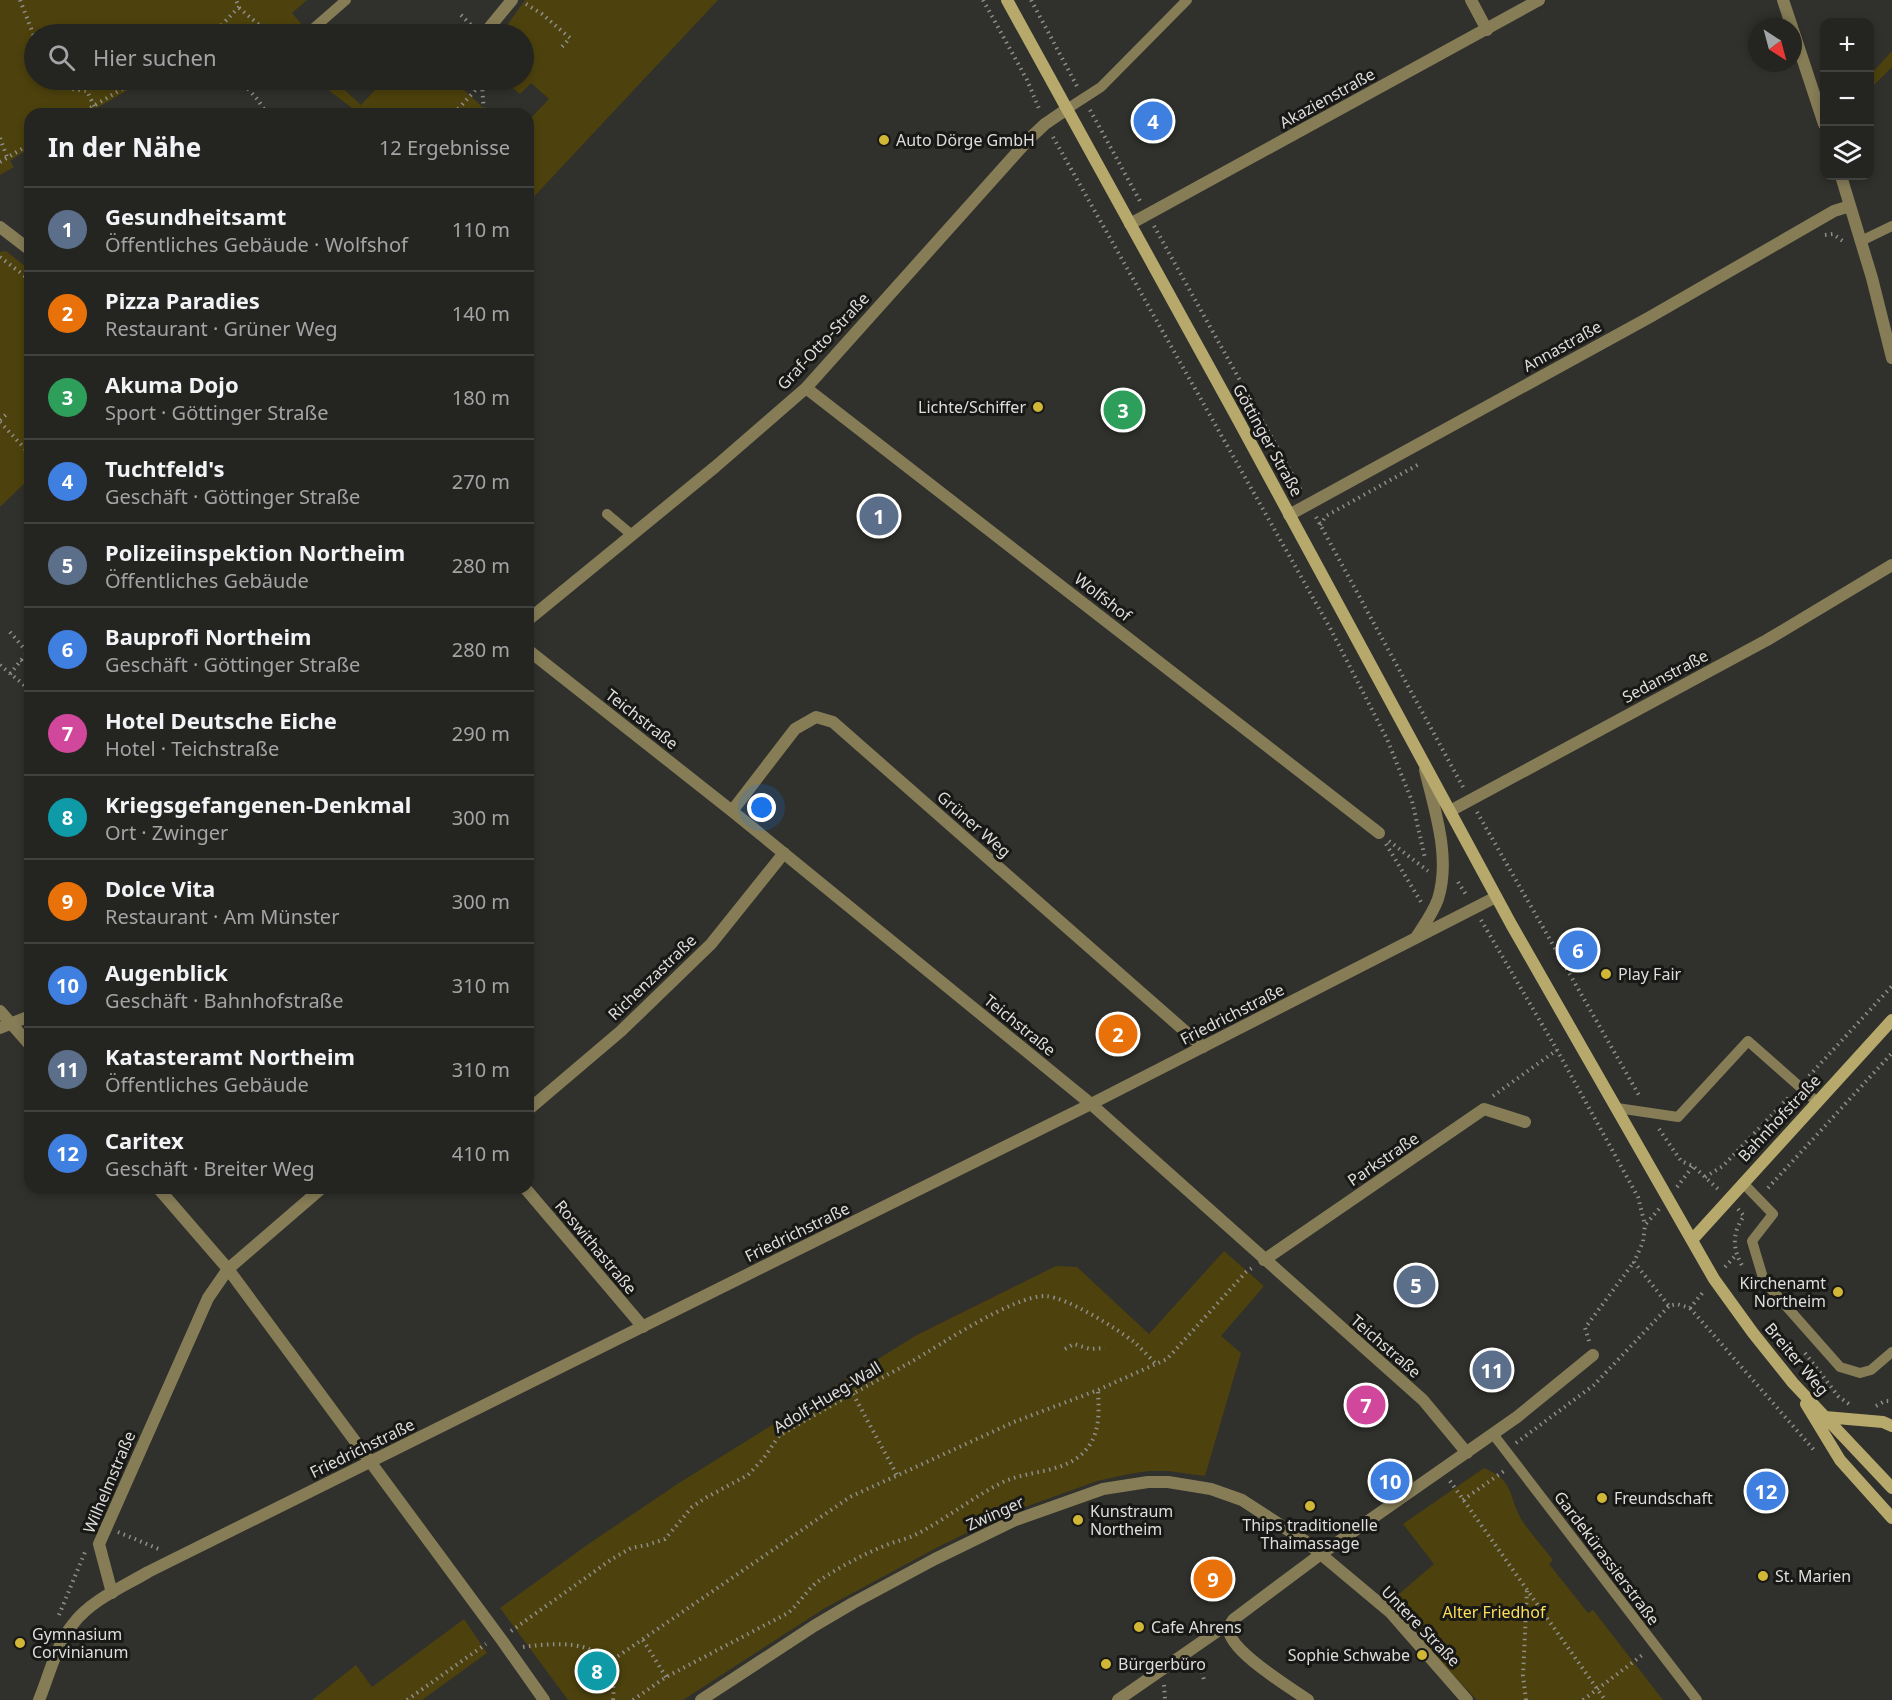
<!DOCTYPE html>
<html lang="de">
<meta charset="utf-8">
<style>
body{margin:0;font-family:"Noto Sans",sans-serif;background:#2c2c2a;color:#f1f3f6}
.controls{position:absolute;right:18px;top:18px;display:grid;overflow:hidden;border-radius:12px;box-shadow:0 3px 9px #0003}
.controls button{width:54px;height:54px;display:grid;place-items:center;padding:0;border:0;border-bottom:2px solid #41413f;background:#242421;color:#f1f3f6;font:30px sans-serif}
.compass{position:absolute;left:1748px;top:18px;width:54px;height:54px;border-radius:50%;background:#242421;box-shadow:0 3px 9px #0003;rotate:144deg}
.you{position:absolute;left:762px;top:808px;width:21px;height:21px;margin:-15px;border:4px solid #fff;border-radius:50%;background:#1a73e8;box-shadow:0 0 0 9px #1a73e833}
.badge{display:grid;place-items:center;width:39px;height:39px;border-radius:50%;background:#d2b736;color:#fff;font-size:20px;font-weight:700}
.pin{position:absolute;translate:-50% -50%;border:3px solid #fff;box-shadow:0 2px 6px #0006}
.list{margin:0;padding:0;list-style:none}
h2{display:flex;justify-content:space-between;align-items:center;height:78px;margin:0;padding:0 24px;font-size:26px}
h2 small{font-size:20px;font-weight:400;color:#a3a4a5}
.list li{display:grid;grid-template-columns:39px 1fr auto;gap:18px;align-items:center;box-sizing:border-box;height:84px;padding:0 24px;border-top:2px solid #41413f}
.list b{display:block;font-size:22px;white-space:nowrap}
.list p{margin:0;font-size:20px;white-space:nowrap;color:#a3a4a5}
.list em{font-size:20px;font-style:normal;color:#a3a4a5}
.icon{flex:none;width:33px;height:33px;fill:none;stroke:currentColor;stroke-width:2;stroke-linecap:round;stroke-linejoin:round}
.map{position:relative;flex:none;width:1892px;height:1700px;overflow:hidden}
.search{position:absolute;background:#242421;box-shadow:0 3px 9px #0003;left:24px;top:24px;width:510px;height:66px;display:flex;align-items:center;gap:15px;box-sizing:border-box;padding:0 21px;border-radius:33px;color:#a3a4a5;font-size:22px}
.panel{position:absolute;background:#242421;box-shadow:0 3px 9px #0003;left:24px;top:108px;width:510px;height:1086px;border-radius:18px}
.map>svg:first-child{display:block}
.green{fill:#4d420d}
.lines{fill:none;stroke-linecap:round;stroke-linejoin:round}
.path{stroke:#8f8e8b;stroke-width:4;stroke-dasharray:1.5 4.5;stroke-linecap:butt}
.service{stroke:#867d57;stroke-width:10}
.pedestrian{stroke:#867d57;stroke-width:12}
.minor{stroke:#867d57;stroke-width:12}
.tertiary{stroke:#867d57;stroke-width:12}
.secondary{stroke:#b7a96b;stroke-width:12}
.poi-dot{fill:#d2b736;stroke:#181816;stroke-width:2}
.labels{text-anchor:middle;stroke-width:6;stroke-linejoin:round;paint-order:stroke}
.street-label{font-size:16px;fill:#dfdedc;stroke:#181816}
.poi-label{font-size:16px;fill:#dfdedc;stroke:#181816;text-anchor:start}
.park-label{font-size:16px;fill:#fcdf59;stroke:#181816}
</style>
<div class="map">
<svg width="1892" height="1700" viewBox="0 0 1892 1700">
<rect width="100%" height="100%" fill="#30302c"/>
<path class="green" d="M0,0h307l-15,13 12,14 -10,5 2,2h-262v46h111l-58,34h-57v34l-20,13 4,6 -14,8z
M525,0h193l-190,203v-82l21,-22 -18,-16 -11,11 -10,-8 -1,-6h15v-46h-23z
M1892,51v16l-22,22v-14z
M315,80h19l27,25 23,-25h69l37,34h-130z
M6,251l24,19v208l-30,29v-255z
M1224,1251l40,35 -43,50 20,17 -36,123 -37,-5h-19l-20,3 -32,7 -91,33 -70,34 -111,60 -142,92h-115l-68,-92 87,-63 92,-62 236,-147 141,-70 21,1 72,67z
M1484,1468c31,13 24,27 37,51 9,14 22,28 32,41l-4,4 39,49 5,-3 70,90h-186l-91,-95 48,-41 -31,-40z
M464,1619l23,34 -65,47h-110l44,-35 16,22z"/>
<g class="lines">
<path class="path" d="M20,0l14,36
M983,0l44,80 13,31
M1031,0l47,88
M526,4l16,10 28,24 -10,11
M239,8l31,26
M461,15l11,11
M213,34l26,-27 -3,-7
M57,80l15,9 15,2 11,23
M240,80l18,20 9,14
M482,84l2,30
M458,109l24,-26 -4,-3
M1090,110l50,91
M80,114l57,-34
M1053,137l277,491 57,111 25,62 13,57
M0,138l7,19
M0,162l30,-18
M1154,226l148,266
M1825,235l8,-1 11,8
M0,257l30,23
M0,420l9,-8
M0,422l30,32
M1316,517l147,270
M1320,525l6,-9 95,-53
M28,617l2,3
M10,632l17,20
M21,660l9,7
M0,665l30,25
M10,674l20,-25
M1477,812l163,285
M1389,841l39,30
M1386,844l35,58
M1458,882l9,14
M1481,920l76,130 81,147 7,28
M1809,1076l83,-90
M1493,1096l64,-46
M1659,1129l22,32 12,5 25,23
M1705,1177l18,-11 66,-69
M1677,1187l16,-21
M1768,1188l124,-135
M1659,1209l-14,16 -2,17 -9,20 35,44 8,-2 13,4 14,-17
M1738,1209l6,7c-12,17 -12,33 -1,51
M1725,1267l11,-12
M1690,1308l124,142
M1589,1341l-4,-13 49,-66
M1065,1349l9,-5 16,5 15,-1
M1805,1353l33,43 11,8
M853,1394l44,81
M1876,1406l9,-5h7
M1516,1443l78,-58 75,-79
M1450,1481l155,219
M1463,1500l41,-29
M118,1532l43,18
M59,1615l26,-63
M511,1631l101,-72 19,-11 16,-3 18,-6 27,-32 15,-10 41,-22 15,-16 16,-23c43,-26 88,-50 132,-74 29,-17 103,-67 135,-66 22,2 70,32 88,46 8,7 16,16 23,23
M643,1640l23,37
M523,1647c45,-6 96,-8 90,53
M1199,1660l5,20
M608,1663l242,-166 164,-75 84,-32 69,-31 79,-87 6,-4
M1164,1685l1,15
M407,1700l79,-56
M633,1700l33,-23 122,-64c12,-10 19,-24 32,-33 20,-13 42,-25 64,-34 12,-5 24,-7 35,-13 28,-15 53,-35 82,-50 26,-13 59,-9 81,-29 19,-18 17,-41 16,-64
M1526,1700l-3,-24 4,-85
M1583,1700l62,-47"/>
<path class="service" d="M307,34l39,-34
M1067,109l34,-22 86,-87
M1861,241l31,-15
M607,514l25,21
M1617,1108l61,9 70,-76 69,61
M1743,1183l30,31 -21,27 12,40 76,86 20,6 11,-3 21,-18
M1493,1434l204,266"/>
<path class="pedestrian" d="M1118,1700l101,-70 10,-4"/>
<path class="minor" d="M1471,0l16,30
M1783,0l9,27
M1793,30l31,94
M484,34l28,-34
M1841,176l31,102 20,80
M1130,224l409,-224
M0,227l30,23
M806,388l573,445
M1289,515l361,-198 184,-106 16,-5
M528,620l187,-153 91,-79 223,-249 16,-15 22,-15
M528,650l204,161 359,293 332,296 44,53
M732,811l63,-82 21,-12 17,5 370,325
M1450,811l317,-171 125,-75
M0,1011l30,34
M0,1028l30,-12
M528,1110l93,-79 90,-87 73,-91
M158,1188l70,81 273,370 43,61
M525,1188l118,139
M1264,1260l220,-151 41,13
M112,1593l-13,-49 109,-246 20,-29 94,-81
M701,1700l113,-74 39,-23 82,-44 78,-38 90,-32 45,-7h20l43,7 31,11 63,41 86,72 76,87
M1308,1700c-17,-12 -83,-51 -79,-73 1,-2 4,-7 5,-8l87,-65 196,-137 76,-62"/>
<path class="tertiary" d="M1417,936c7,-11 16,-23 21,-37 13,-41 -3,-88 -13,-129
M39,1700c10,-24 17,-55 34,-76 18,-24 50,-37 75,-52l943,-468 405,-207"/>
<path class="secondary" d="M1007,0l228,414 276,510 203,355 39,54 40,50 99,105
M1692,1240l200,-220
M1806,1404l34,56 52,58
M1825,1417l58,5 9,4"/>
</g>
<g class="poi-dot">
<circle cx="884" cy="140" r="6"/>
<circle cx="1038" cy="407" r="6"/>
<circle cx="1606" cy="974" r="6"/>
<circle cx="1838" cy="1292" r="6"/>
<circle cx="1602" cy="1498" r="6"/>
<circle cx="1310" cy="1506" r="6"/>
<circle cx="1078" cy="1520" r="6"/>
<circle cx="1763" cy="1576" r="6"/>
<circle cx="1139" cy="1627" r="6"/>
<circle cx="20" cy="1643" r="6"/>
<circle cx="1422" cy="1655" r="6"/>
<circle cx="1106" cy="1664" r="6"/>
</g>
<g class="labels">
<g class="street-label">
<text transform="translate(1327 98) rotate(-29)" y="6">Akazienstraße</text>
<text transform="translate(823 341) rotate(-47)" y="6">Graf-Otto-Straße</text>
<text transform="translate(1562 346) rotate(-29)" y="6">Annastraße</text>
<text transform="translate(1268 440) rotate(61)" y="6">Göttinger Straße</text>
<text transform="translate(1103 597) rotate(38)" y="6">Wolfshof</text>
<text transform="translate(1665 676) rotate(-28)" y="6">Sedanstraße</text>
<text transform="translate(642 719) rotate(38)" y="6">Teichstraße</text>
<text transform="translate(974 824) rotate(41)" y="6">Grüner Weg</text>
<text transform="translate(652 977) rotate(-44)" y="6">Richenzastraße</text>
<text transform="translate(1232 1014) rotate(-27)" y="6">Friedrichstraße</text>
<text transform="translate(1020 1025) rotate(39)" y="6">Teichstraße</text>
<text transform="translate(1779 1118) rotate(-47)" y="6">Bahnhofstraße</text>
<text transform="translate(1383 1159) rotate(-34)" y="6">Parkstraße</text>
<text transform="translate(797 1232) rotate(-26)" y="6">Friedrichstraße</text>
<text transform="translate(596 1247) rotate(50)" y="6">Roswithastraße</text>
<text transform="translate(1386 1346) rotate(41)" y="6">Teichstraße</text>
<text transform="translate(1797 1359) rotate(50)" y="6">Breiter Weg</text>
<text transform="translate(827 1397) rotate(-31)" y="6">Adolf-Hueg-Wall</text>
<text transform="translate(362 1448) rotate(-26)" y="6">Friedrichstraße</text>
<text transform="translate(109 1482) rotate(-67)" y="6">Wilhelmstraße</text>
<text transform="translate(995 1513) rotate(-24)" y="6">Zwinger</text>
<text transform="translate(1607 1558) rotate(53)" y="6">Gardekürassierstraße</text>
<text transform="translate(1421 1626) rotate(46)" y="6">Untere Straße</text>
</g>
<g class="poi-label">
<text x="896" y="146">Auto Dörge GmbH</text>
<text x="1026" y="413" text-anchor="end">Lichte/Schiffer</text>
<text x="1618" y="980">Play Fair</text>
<text x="1826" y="1289" text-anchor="end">Kirchenamt<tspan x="1826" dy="18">Northeim</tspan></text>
<text x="1614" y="1504">Freundschaft</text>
<text x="1090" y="1517">Kunstraum<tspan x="1090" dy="18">Northeim</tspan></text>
<text x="1310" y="1531" text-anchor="middle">Thips traditionelle<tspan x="1310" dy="18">Thaimassage</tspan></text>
<text x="1775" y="1582">St. Marien</text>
<text x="1151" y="1633">Cafe Ahrens</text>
<text x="32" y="1640">Gymnasium<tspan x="32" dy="18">Corvinianum</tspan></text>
<text x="1410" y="1661" text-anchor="end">Sophie Schwabe</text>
<text x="1118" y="1670">Bürgerbüro</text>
</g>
<g class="park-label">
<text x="1494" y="1618">Alter Friedhof</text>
</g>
</g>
</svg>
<div class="controls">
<button>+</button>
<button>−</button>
<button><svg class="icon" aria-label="layers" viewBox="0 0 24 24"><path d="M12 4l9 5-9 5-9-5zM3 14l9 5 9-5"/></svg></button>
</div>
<svg class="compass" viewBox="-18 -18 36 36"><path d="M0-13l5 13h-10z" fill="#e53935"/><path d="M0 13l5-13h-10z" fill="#a3a4a5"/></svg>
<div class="you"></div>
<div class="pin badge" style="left:879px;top:516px;background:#5c6f8a">1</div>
<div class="pin badge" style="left:1118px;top:1034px;background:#e8710a">2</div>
<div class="pin badge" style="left:1123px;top:410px;background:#2e9e5b">3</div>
<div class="pin badge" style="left:1153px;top:121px;background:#3f7fe0">4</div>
<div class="pin badge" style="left:1416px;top:1285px;background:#5c6f8a">5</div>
<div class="pin badge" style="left:1578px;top:950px;background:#3f7fe0">6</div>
<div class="pin badge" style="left:1366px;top:1405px;background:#d1479c">7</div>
<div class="pin badge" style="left:597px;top:1671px;background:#0f9aa8">8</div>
<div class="pin badge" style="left:1213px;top:1579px;background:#e8710a">9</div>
<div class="pin badge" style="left:1390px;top:1481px;background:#3f7fe0">10</div>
<div class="pin badge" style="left:1492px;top:1370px;background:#5c6f8a">11</div>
<div class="pin badge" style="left:1766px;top:1491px;background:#3f7fe0">12</div>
<div class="search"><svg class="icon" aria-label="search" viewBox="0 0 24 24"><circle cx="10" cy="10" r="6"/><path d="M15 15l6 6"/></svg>Hier suchen</div>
<section class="panel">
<h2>In der Nähe<small>12 Ergebnisse</small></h2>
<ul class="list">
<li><span class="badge" style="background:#5c6f8a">1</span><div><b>Gesundheitsamt</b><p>Öffentliches Gebäude · Wolfshof</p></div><em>110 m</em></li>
<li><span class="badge" style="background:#e8710a">2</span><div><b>Pizza Paradies</b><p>Restaurant · Grüner Weg</p></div><em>140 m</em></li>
<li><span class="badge" style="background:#2e9e5b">3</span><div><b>Akuma Dojo</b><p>Sport · Göttinger Straße</p></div><em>180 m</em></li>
<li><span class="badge" style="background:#3f7fe0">4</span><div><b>Tuchtfeld's</b><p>Geschäft · Göttinger Straße</p></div><em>270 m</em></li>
<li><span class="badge" style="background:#5c6f8a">5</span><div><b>Polizeiinspektion Northeim</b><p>Öffentliches Gebäude</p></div><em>280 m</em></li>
<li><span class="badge" style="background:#3f7fe0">6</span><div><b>Bauprofi Northeim</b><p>Geschäft · Göttinger Straße</p></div><em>280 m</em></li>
<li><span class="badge" style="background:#d1479c">7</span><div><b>Hotel Deutsche Eiche</b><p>Hotel · Teichstraße</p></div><em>290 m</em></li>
<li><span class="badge" style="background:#0f9aa8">8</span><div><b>Kriegsgefangenen-Denkmal</b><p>Ort · Zwinger</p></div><em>300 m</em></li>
<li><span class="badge" style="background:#e8710a">9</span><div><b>Dolce Vita</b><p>Restaurant · Am Münster</p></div><em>300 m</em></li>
<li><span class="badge" style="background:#3f7fe0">10</span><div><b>Augenblick</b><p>Geschäft · Bahnhofstraße</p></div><em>310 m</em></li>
<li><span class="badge" style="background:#5c6f8a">11</span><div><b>Katasteramt Northeim</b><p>Öffentliches Gebäude</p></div><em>310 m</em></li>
<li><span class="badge" style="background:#3f7fe0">12</span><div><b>Caritex</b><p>Geschäft · Breiter Weg</p></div><em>410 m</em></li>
</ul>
</section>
</div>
